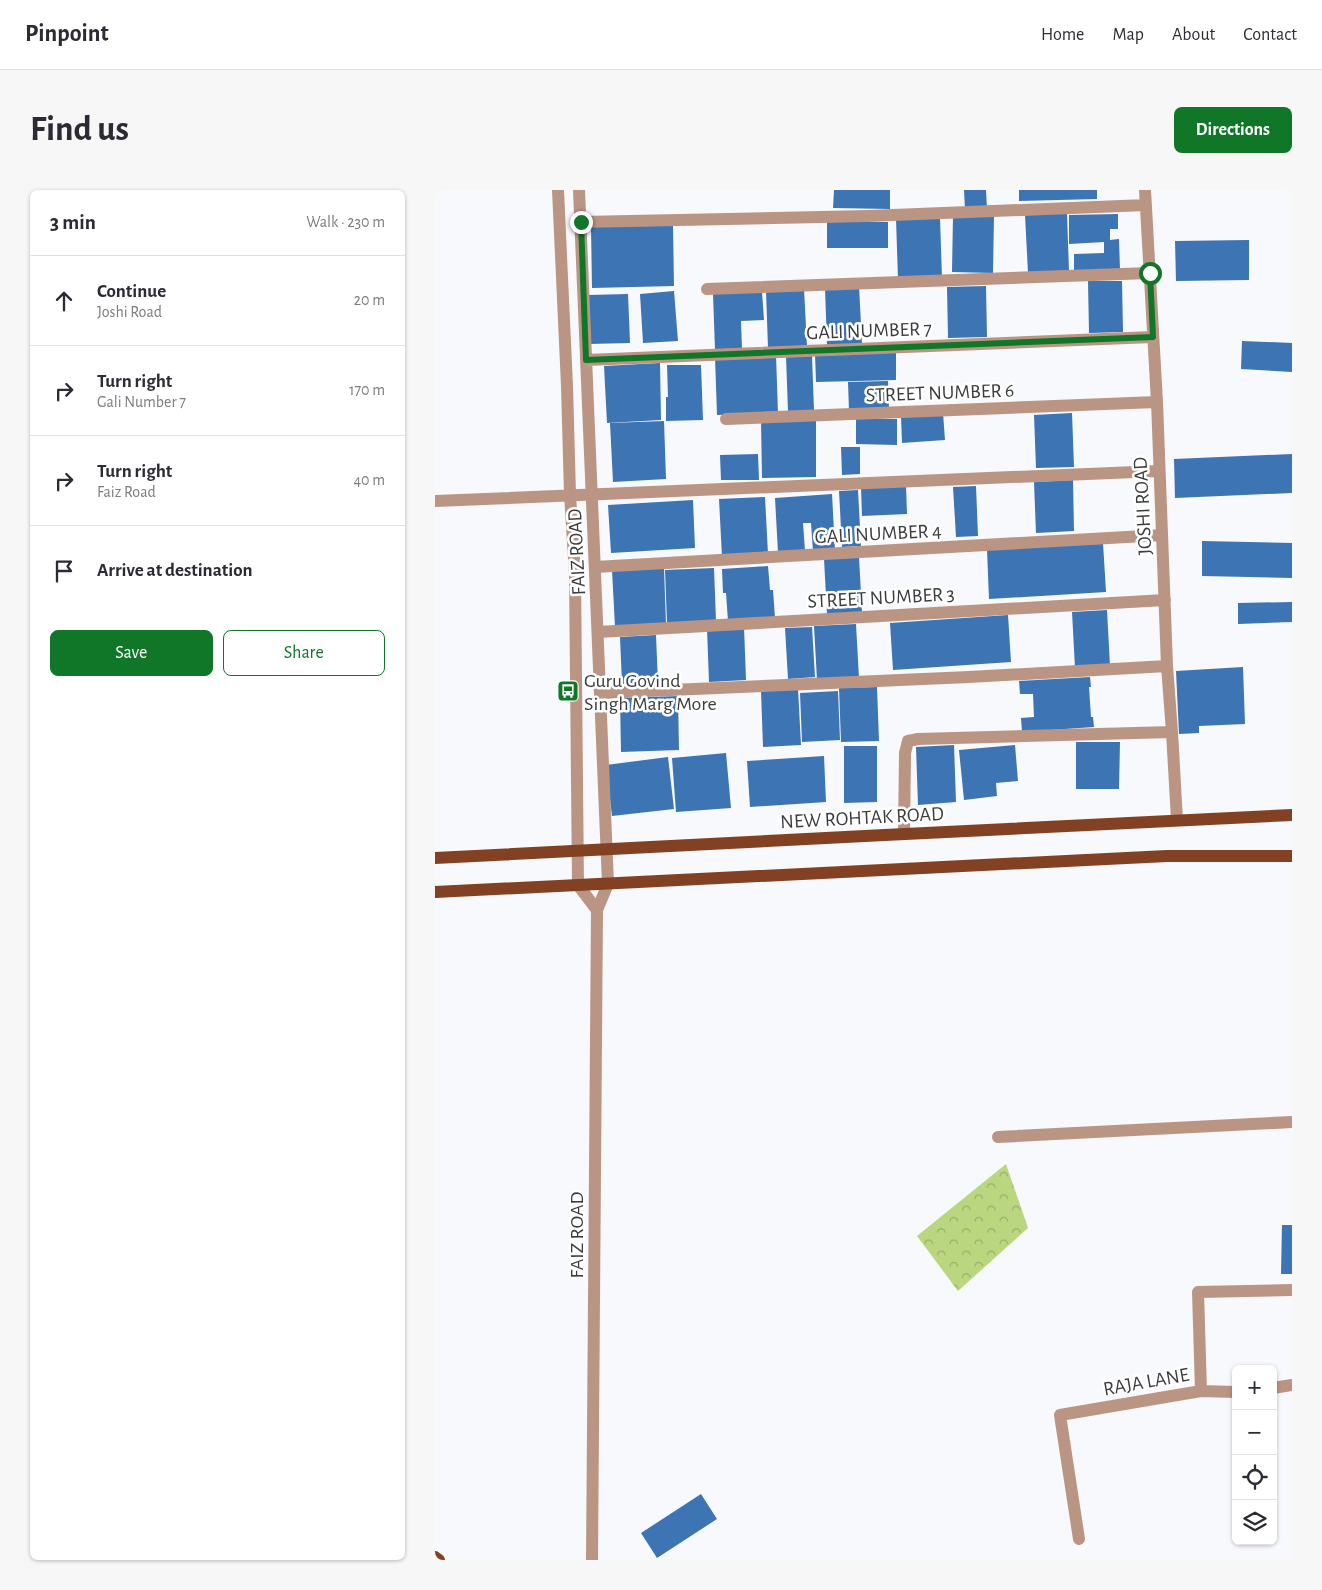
<!DOCTYPE html>
<meta charset="utf-8">
<style>
body{margin:0;font-family:"Alegreya Sans",sans-serif;background:#f7f7f7;color:#2b2b33}
.controls{position:absolute;right:15px;bottom:15px;display:grid;overflow:hidden;border-radius:8px;box-shadow:0 1px 4px #0004}
.controls button{width:45px;height:45px;display:grid;place-items:center;padding:0;border:0;border-bottom:1px solid #e1e1e2;background:#fff;color:#2b2b33;font:25px sans-serif}
.stop{position:absolute;width:15px;height:15px;margin:-11px;border:4px solid #107628;border-radius:50%;background:#fff}
.stop.end{background:#107628;border-color:#fff;box-shadow:0 1px 5px #0008}
.list{margin:0;padding:0;list-style:none}
h2{display:flex;justify-content:space-between;align-items:center;height:65px;margin:0;padding:0 20px;font-size:21px}
h2 small{font-size:16px;font-weight:400;color:#7c7c81}
.list li{display:grid;grid-template-columns:32px 1fr auto;gap:15px;align-items:center;box-sizing:border-box;height:90px;padding:0 20px;border-top:1px solid #e1e1e2}
.list b{display:block;font-size:19px;white-space:nowrap}
.list p{margin:0;font-size:16px;white-space:nowrap;color:#7c7c81}
.list em{font-size:16px;font-style:normal;color:#7c7c81}
.actions{display:flex;gap:10px;padding:15px 20px}
.actions a{flex:1;padding:11px 0;border:1px solid #107628;border-radius:8px;text-align:center;font-size:18px;color:#107628}
.actions .main{background:#107628;color:#fff}
.icon{flex:none;width:28px;height:28px;fill:none;stroke:currentColor;stroke-width:2;stroke-linecap:round;stroke-linejoin:round}
.map{position:relative;flex:none;width:857px;height:1370px;overflow:hidden;border-radius:8px}
header{display:flex;align-items:center;gap:30px;box-sizing:border-box;height:70px;padding:0 25px;background:#fff;border-bottom:1px solid #e1e1e2}
header strong{font-size:24px}
nav{display:flex;gap:28px;margin-inline-start:auto;font-size:18px}
.intro{display:flex;align-items:center;justify-content:space-between;box-sizing:border-box;height:120px;padding:0 30px}
h1{margin:0;font-size:35px}
.button{padding:12px 22px;border-radius:8px;background:#107628;color:#fff;font-size:18px;font-weight:700}
main{display:flex;gap:30px;padding:0 30px}
aside{flex:1;background:#fff;border-radius:8px;box-shadow:0 1px 4px #0004}
.map>svg:first-child{display:block}
.forest{fill:url(#forest-crowns)}
.building{fill:#3c74b4}
.lines{fill:none;stroke-linecap:round;stroke-linejoin:round}
.minor{stroke:#bb9584;stroke-width:12}
.major{stroke:#814122;stroke-width:12}
.route{stroke:#107628;stroke-width:6}
.labels{text-anchor:middle;stroke-width:5;stroke-linejoin:round;paint-order:stroke}
.street-label{font-size:20px;fill:#3b3c3d;stroke:#fff}
.poi-label{font-size:20px;fill:#3b3c3d;stroke:#fff;text-anchor:start}
</style>
<header>
<strong>Pinpoint</strong>
<nav><a>Home</a><a>Map</a><a>About</a><a>Contact</a></nav>
</header>
<div class="intro"><h1>Find us</h1><a class="button">Directions</a></div>
<main>
<aside>
<h2>3 min<small>Walk · 230 m</small></h2>
<ul class="list">
<li><svg class="icon" aria-label="ahead" viewBox="0 0 24 24"><path d="M12 20V5M6 11l6-6 6 6"/></svg><div><b>Continue</b><p>Joshi Road</p></div><em>20 m</em></li>
<li><svg class="icon" aria-label="right" viewBox="0 0 24 24"><path d="M7 20v-9h11M14 6l5 5-5 5"/></svg><div><b>Turn right</b><p>Gali Number 7</p></div><em>170 m</em></li>
<li><svg class="icon" aria-label="right" viewBox="0 0 24 24"><path d="M7 20v-9h11M14 6l5 5-5 5"/></svg><div><b>Turn right</b><p>Faiz Road</p></div><em>40 m</em></li>
<li><svg class="icon" aria-label="arrive" viewBox="0 0 24 24"><path d="M6 21V4h12l-3 4 3 4H6"/></svg><div><b>Arrive at destination</b></div></li>
</ul>
<div class="actions"><a class="main">Save</a><a>Share</a></div>
</aside>
<div class="map">
<svg width="857" height="1370" viewBox="0 0 857 1370">
<defs>
<pattern id="forest-crowns" width="20" height="18" patternUnits="userSpaceOnUse" patternTransform="scale(1.25)"><rect width="20" height="18" fill="#bad67f"/><path d="M2 6a3 3 0 1 1 6 0M12 15a3 3 0 1 1 6 0" fill="none" stroke="#98af69"/></pattern>
</defs>
<rect width="100%" height="100%" fill="#f7f9fc"/>
<path class="forest" d="M571,974l22,64 -70,63 -41,-55z"/>
<path class="building" d="M399,0h56v19l-57,-1z
M529,0h22l1,19 -22,1z
M584,0h78v9l-78,2z
M632,23l2,58 -41,2 -3,-58z
M683,24v15h-8v11l9,-1 1,31 -46,1v-17l30,-1v-11l-35,2v-29z
M518,26h41l-1,57 -41,-1z
M505,28l2,60 -44,1 -2,-60z
M392,32h61v26h-61z
M238,35l1,61 -82,2 -1,-61z
M814,50v40l-73,1 -1,-40z
M653,91h34l1,51 -34,1z
M424,96l3,58 -35,1 -2,-57z
M551,96l1,51 -39,1 -1,-51z
M369,99l3,57 -39,2 -2,-57z
M239,101l4,50 -35,2 -3,-49z
M327,102l2,28 -23,1 1,28 -27,1 -2,-56z
M193,104l2,49 -41,1 -1,-49z
M807,151l50,2v29l-51,-3z
M461,162v28l-80,2 -1,-28z
M341,165l2,58 -61,2 -2,-58z
M377,165l2,56 -26,1 -2,-56z
M225,173l1,57 -54,3 -3,-57z
M232,175h34l2,55 -37,1v-24h2z
M453,191l1,29 -40,1 -1,-29z
M508,223l2,27 -43,3 -1,-27z
M637,223l2,54 -38,1 -2,-53z
M381,229v58l-54,1 -1,-57z
M421,229h41v26l-41,-1z
M229,231l2,58 -53,3 -3,-59z
M406,257h19v27l-18,1z
M323,264l1,26h-38l-1,-25z
M857,264v39l-117,5 -1,-39z
M638,290l1,51 -38,2 -2,-51z
M471,295l1,29 -45,2 -1,-29z
M541,296l2,50 -22,1 -3,-50z
M423,300l3,56 -19,1 -3,-56z
M397,304l3,56 -22,1 -2,-28h-8l2,28 -27,2 -3,-55z
M330,307l3,57 -46,3 -3,-58z
M258,310l2,48 -84,5 -3,-48z
M767,351l90,2v35l-90,-2z
M668,353l3,49 -117,7 -2,-49z
M424,367l3,55 -35,2 -3,-55z
M333,376l2,24h3l2,28 -47,3 -2,-28h-3l-1,-24z
M229,378l2,56 -51,3 -3,-57z
M279,378l2,53 -49,2 -2,-53z
M857,412v20l-54,2v-21z
M672,420l3,56 -35,2 -3,-56z
M573,425l3,47 -118,8 -3,-47z
M421,434l3,54 -42,2 -3,-54z
M309,437l2,53 -37,2 -2,-53z
M377,437l3,50 -27,2 -3,-51z
M221,445l2,48 -36,1 -2,-47z
M808,477l2,57 -46,2v7l-20,1 -3,-63z
M655,487l1,10h-2l2,30h2l1,10 -72,5 -1,-14 13,-1 -1,-23h-13l-1,-13z
M442,497l2,54 -38,1 -2,-54z
M363,499l3,56 -38,2 -2,-56z
M403,501l2,49 -38,2 -2,-49z
M243,506l1,54 -58,2 -1,-54z
M641,552h44l-1,47h-43z
M519,555l2,57 -38,3 -2,-58z
M580,555l3,36 -22,2 1,13 -33,4 -5,-50z
M409,556h33v56l-33,1z
M291,563l5,55 -55,4 -4,-54z
M389,566l2,46 -76,5 -3,-46z
M233,567l6,52 -62,7 -6,-51z
M847,1035h10v49h-11z
M266,1304l16,25 -60,39 -16,-25z"/>
<g class="lines">
<path class="minor" d="M123,0l9,196 3,108 5,80 3,311 19,25
M144,0l29,694 -11,26 -5,650
M710,0l12,212 10,264 5,66 5,88
M146,32l287,-6 278,-11
M272,99l443,-16
M151,170l567,-23
M291,229l431,-17
M0,311l724,-30
M160,377l567,-32
M163,442l567,-32
M166,503l368,-16 198,-11
M469,643l1,-80 3,-12 10,-2 254,-7
M563,947l294,-15
M838,1198l19,-3
M766,1201l35,1
M644,1349l-19,-124 141,-24 -3,-99 94,-2"/>
<path class="major" d="M0,668c286,-13 571,-31 857,-43
M0,702l732,-36h125
M0,1367l4,3"/>
</g>
<g class="lines">
<path class="route" d="M146,32l5,138 567,-23 -3,-64"/>
</g>
<defs>
<g id="bus-square" transform="scale(1.125)"><rect x="-9" y="-9" width="18" height="18" rx="4" fill="#107628" stroke="#fff"/><path d="M-5-6H5V4H4V6H2V4H-2V6H-4V4H-5ZM-3.5-4V0h7V-4ZM-3.5 1.2v1.5H-2V1.2ZM2 1.2v1.5H3.5V1.2Z" fill="#fff"/></g>
</defs>
<g fill-rule="evenodd">
<use href="#bus-square" x="133" y="501"/>
</g>
<g class="labels">
<g class="street-label">
<text transform="translate(434 140) rotate(-2)" y="7">GALI NUMBER 7</text>
<text transform="translate(505 202) rotate(-2)" y="7">STREET NUMBER 6</text>
<text transform="translate(707 316) rotate(-93)" y="7">JOSHI ROAD</text>
<text transform="translate(443 343) rotate(-3)" y="7">GALI NUMBER 4</text>
<text transform="translate(141 362) rotate(-93)" y="7">FAIZ ROAD</text>
<text transform="translate(446 407) rotate(-3)" y="7">STREET NUMBER 3</text>
<text transform="translate(427 627) rotate(-3)" y="7">NEW ROHTAK ROAD</text>
<text transform="translate(141 1045) rotate(-90)" y="7">FAIZ ROAD</text>
<text transform="translate(711 1191) rotate(-10)" y="7">RAJA LANE</text>
</g>
<g class="poi-label">
<text x="149" y="497">Guru Govind<tspan x="149" dy="23">Singh Marg More</tspan></text>
</g>
</g>
</svg>
<div class="controls">
<button>+</button>
<button>−</button>
<button><svg class="icon" aria-label="locate" viewBox="0 0 24 24"><circle cx="12" cy="12" r="6"/><path d="M12 2v4M12 18v4M2 12h4M18 12h4"/></svg></button>
<button><svg class="icon" aria-label="layers" viewBox="0 0 24 24"><path d="M12 4l9 5-9 5-9-5zM3 14l9 5 9-5"/></svg></button>
</div>
<div class="stop" style="left:715px;top:83px"></div>
<div class="stop end" style="left:146px;top:32px"></div>
</div>
</main>
